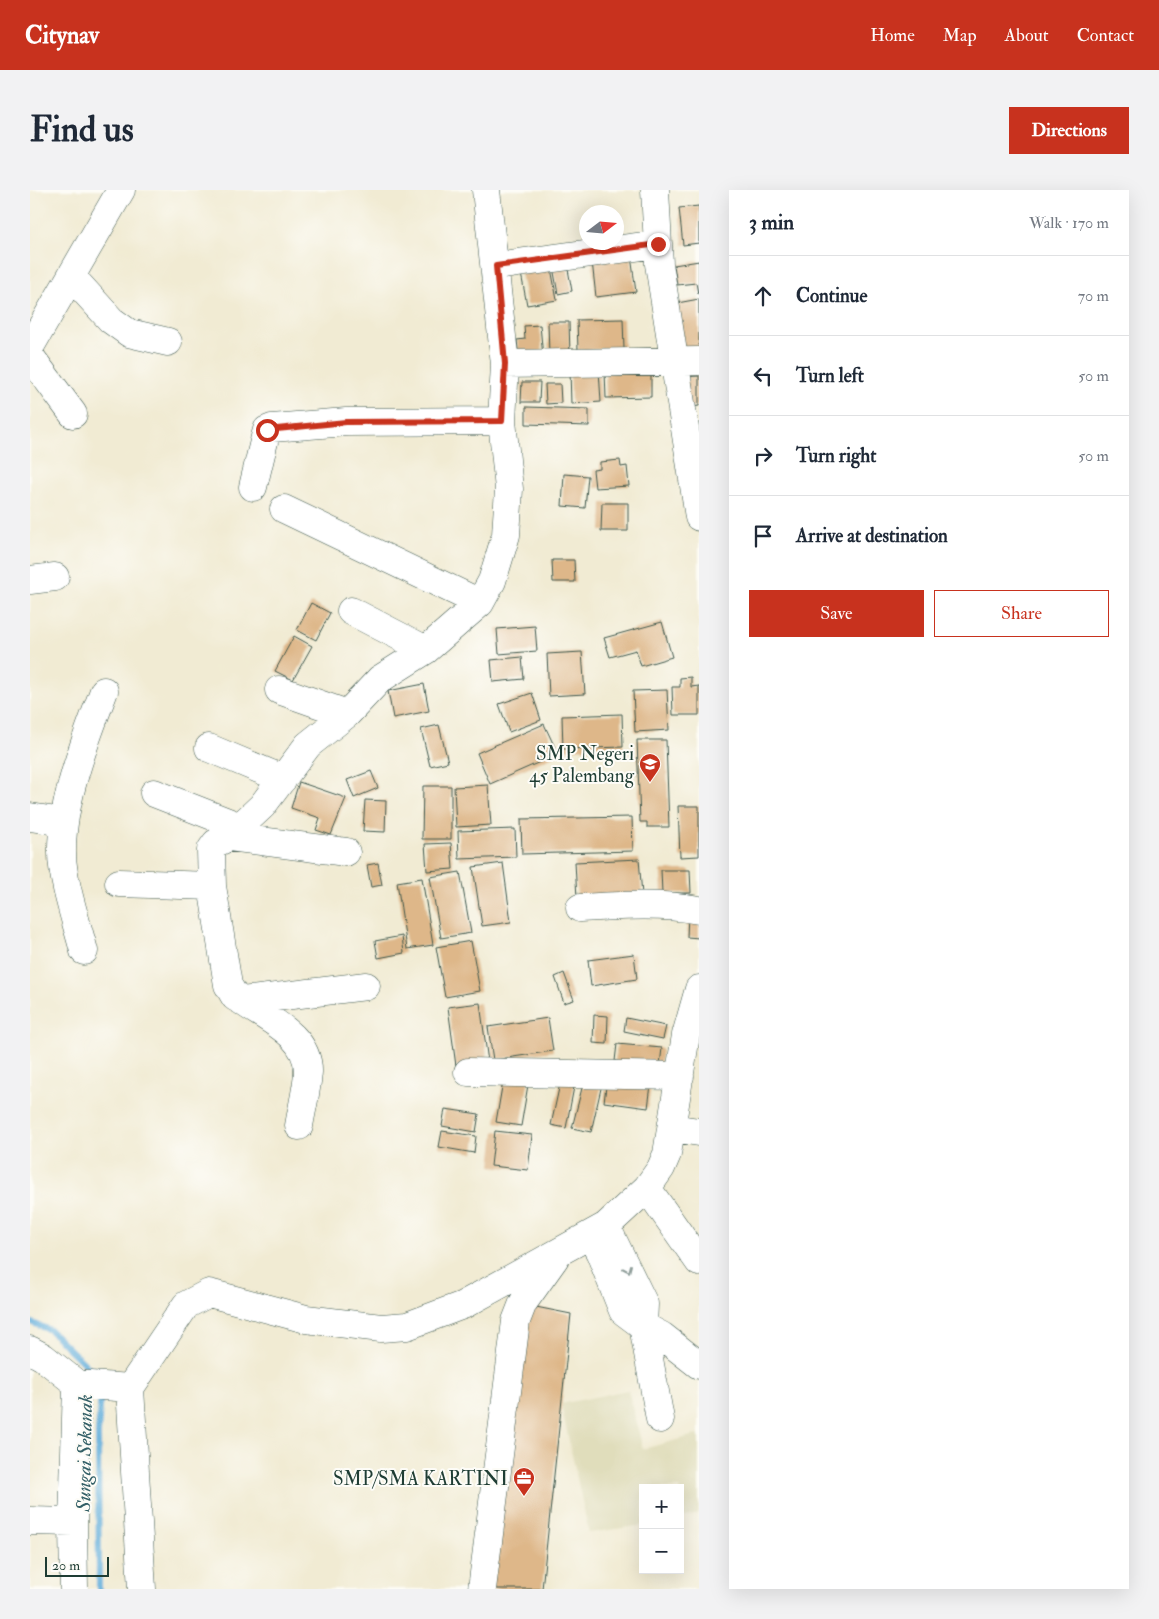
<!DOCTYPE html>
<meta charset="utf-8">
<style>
body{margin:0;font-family:"IM FELL Double Pica",serif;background:#f2f2f3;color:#1f2937}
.controls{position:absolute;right:15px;bottom:15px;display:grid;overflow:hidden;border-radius:0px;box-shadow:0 5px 20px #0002}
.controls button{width:45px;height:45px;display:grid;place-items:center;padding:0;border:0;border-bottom:1px solid #e0e1e3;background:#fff;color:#1f2937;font:25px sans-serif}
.compass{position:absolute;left:549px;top:15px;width:45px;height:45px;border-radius:50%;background:#fff;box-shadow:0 5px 20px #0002;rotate:74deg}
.scale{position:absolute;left:15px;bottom:12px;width:64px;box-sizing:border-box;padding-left:5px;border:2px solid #1f3d34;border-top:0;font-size:14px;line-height:18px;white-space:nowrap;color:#1f3d34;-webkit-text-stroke:4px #fdfcf7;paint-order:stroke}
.stop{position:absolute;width:15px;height:15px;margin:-11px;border:4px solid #c8321e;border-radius:50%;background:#fff}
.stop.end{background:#c8321e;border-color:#fff;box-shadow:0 1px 5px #0008}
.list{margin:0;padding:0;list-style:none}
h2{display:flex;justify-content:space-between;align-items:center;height:65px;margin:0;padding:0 20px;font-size:21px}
h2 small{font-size:16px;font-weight:400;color:#747a83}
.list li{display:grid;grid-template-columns:32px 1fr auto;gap:15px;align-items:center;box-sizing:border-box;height:80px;padding:0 20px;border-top:1px solid #e0e1e3}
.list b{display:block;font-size:19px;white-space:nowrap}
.list em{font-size:16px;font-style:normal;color:#747a83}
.actions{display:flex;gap:10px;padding:15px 20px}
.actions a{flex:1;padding:11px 0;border:1px solid #c8321e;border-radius:0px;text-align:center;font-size:18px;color:#c8321e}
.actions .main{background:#c8321e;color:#fff}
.icon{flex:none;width:28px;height:28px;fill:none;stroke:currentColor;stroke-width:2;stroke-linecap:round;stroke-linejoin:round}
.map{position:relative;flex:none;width:669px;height:1399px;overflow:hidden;border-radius:0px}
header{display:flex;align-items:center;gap:30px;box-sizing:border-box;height:70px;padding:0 25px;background:#c8321e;color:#fff}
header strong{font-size:24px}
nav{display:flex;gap:28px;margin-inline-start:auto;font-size:18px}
.intro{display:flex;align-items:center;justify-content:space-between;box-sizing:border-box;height:120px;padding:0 30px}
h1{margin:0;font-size:35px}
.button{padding:12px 22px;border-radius:0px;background:#c8321e;color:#fff;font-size:18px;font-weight:700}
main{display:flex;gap:30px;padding:0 30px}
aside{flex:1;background:#fff;border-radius:0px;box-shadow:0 5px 20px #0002}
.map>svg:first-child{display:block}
.built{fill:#e0ddbb}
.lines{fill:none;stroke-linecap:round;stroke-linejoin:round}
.stream{stroke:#61adda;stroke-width:6}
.building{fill:#deb789}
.minor-casing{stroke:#3e574c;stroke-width:29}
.minor{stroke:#fff;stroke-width:28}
.oneway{stroke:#8f9e9a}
.route{stroke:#c8321e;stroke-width:6}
.labels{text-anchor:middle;stroke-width:4;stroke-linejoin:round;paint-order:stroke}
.poi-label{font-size:19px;fill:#1f3d34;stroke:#fdfcf7;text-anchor:end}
.water-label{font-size:20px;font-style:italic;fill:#335f66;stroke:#fdfcf7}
</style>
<header>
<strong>Citynav</strong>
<nav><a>Home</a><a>Map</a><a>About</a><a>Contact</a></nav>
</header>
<div class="intro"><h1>Find us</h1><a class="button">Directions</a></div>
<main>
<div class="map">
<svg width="669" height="1399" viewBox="0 0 669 1399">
<rect width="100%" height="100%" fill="#fdfcf7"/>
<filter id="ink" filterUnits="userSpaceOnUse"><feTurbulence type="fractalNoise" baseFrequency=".02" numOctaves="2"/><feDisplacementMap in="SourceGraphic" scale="10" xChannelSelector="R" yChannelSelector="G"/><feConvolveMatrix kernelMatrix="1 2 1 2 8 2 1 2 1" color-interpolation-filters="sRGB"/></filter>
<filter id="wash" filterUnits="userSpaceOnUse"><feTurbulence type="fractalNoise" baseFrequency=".0096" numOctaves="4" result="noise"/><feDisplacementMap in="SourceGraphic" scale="20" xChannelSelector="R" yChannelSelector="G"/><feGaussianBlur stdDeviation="1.12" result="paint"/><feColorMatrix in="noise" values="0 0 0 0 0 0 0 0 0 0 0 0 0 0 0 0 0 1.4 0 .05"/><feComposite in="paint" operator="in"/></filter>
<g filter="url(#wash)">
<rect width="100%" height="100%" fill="#f1ebd3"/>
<path class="built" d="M598,1200l15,59 56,-15v80l-19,4v-30h-37v37l-54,8 -28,-129z"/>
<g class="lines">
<path class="stream" d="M0,1132l20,8 48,47
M69,1399l-1,-156 3,-40"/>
</g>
<g id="blocks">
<path class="building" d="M669,16v37l-16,2 -4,-37z
M601,66l5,36 -40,5 -4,-36z
M669,71v33h-1l-2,-11 -19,2 -3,-20z
M520,73l7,37 -30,5 -7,-37z
M537,74l5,27 -14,3 -5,-27z
M669,109v51l-19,3 -8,-49z
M593,129l1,30 -46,1 -1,-30z
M518,132h21l1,33h-21z
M510,135l3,32 -24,2 -2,-19 8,-1 -1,-13z
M569,180l2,32 -30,2 -1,-33z
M621,180v27l-45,1 -1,-26z
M669,186v30l-17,2 -3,-31z
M492,192h18l-1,20h-18z
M515,194h15l1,19 -15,1z
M496,217l63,2v17l-63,-2z
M590,270l1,7 6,-1 2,20 -34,2 -2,-18 7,-1v-7z
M534,284l24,2 -3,32 -23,-2z
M572,313h26v28h-27z
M522,370h22l1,22h-22z
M281,413l19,10 -14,27 -19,-10z
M632,432l10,35 -31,9 -5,-16 -26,7 -6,-19z
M505,436l2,25 -38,3 -2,-25z
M264,446l18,10 -19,34 -18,-9z
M552,462l3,42 -36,2 -2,-42z
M492,467l2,22 -31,3 -2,-22z
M661,487v10l8,-1v29h-26l-1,-28h8v-9z
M394,494l5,27 -36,7 -5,-27z
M637,500l2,40 -34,2 -2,-41z
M502,503l9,27 -32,12 -10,-28z
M592,524l1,33 -60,2 -1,-33z
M514,534l14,30 -68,30 -13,-31z
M409,535l9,37 -18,4 -9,-37z
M607,550h29l3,87h-22v-5h-7z
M341,581l7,17 -24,10 -7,-18z
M269,592l47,16 -15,37 -15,-5 4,-12 -29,-10z
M458,595l3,40 -35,2 -2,-40z
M393,596h28v53h-29z
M335,610l21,1 -1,31 -22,-1z
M648,616h21v50l-19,1z
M602,627l1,34 -111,3 -1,-35z
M485,639l1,28 -57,2 -1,-28z
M421,653l2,26 -26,2 -2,-27z
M609,669l3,36 -65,4 -2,-37z
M348,673l4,22 -11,2 -4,-22z
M473,673l8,59 -29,4 -9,-59z
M631,680h29l1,23h-29z
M430,682l11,61 -30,5 -11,-61z
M392,688l11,67 -26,4 -10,-67z
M658,724l11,1v23l-12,-1z
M372,746l2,17 -26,5 -3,-17z
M441,751l9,50 -35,6 -9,-50z
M604,764l3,25 -46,7 -3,-26z
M534,783l10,27 -10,3 -9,-26z
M450,813l8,59 -32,4 -8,-59z
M564,825l14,1 -1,28 -14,-1z
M518,828l5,33 -60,9 -5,-33z
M596,828l40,8 -3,13 -39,-8z
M587,854l45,4 -2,17 -45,-4z
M474,885l25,4 -8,47 -25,-4z
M531,889l14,3 -9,46 -15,-3z
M577,889l44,6 -3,23 -44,-6z
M554,890l18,4 -11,48 -19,-4z
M415,919l34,5 -3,18 -34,-6z
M412,941l34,5 -2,17 -35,-6z
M465,941l37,4 -4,35 -37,-4z
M496,1115l45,9 -29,275h-56z"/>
</g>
</g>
<g filter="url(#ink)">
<use href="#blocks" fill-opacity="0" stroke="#3e574c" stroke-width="1"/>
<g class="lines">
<g class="minor-casing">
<path id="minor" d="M625,0l4,74 40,253
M466,76l162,-22
M41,86l40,44 18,13 39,9
M0,157l91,-157
M0,166l43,58
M475,174l194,-3
M223,297l12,-50 2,-7 5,-2 74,-6 156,-1
M254,319l196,94
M0,390l25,-3
M321,421l75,39
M249,500l68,24
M179,558l74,31
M124,603l84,33
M0,627l33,5
M199,647l117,15
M89,693l93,3
M550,718c39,-2 80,-5 119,2
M54,761c-7,-27 -22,-71 -22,-98 -1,-51 24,-115 42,-162
M336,796l-124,15 -7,-4 -7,-12 -16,-99 -1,-36 5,-7 13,-6 33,-31 46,-61 39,-31 33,-35 46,-29 54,-47 12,-22 14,-46 3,-46 -7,-68 3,-57 -19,-174
M212,811c24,18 67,34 66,71 -1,17 -6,36 -9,54
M438,882l212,4
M642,938l27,4
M617,998l52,74
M576,1036l38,78 -1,22 17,93
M560,1045l10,18 23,58 20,15 19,10 37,29
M0,1160l13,7 34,27 -4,138 1,67
M47,1194l53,4
M0,1331l43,1
M112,1399l-12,-201 56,-83 23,-12 97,26 75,9 26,-2 56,-21 143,-79 41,-38 14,-20 6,-14 19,-119 13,-46
M452,1399l34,-268 7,-18 32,-45"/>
</g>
<use href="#minor" class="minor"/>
</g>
<defs><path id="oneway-chevron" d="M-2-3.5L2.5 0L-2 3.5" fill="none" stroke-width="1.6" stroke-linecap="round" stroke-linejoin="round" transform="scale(1.25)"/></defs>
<use class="oneway" href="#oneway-chevron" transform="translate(598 1079) rotate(66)"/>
</g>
<g class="lines" filter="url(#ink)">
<path class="route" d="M237,240l79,-8 156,-1 3,-57 -9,-98 162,-22"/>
</g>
<defs>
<g id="school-pin" transform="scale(1.125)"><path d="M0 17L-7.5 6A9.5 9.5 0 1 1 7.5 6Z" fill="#c8321e" stroke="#fdfcf7"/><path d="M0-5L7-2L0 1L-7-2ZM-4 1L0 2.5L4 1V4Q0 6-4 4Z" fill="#fff"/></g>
<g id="office-pin" transform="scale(1.125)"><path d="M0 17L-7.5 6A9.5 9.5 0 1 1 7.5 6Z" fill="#c8321e" stroke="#fdfcf7"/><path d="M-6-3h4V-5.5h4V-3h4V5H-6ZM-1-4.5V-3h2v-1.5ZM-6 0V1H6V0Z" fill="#fff"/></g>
</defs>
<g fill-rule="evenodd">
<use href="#school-pin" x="620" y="574"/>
<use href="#office-pin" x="494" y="1288"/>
</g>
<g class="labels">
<g class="poi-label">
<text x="604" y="570">SMP Negeri<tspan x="604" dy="22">45 Palembang</tspan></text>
<text x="478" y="1295">SMP/SMA KARTINI</text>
</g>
<g class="water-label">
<text transform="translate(54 1263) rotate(-89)" y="7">Sungai Sekanak</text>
</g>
</g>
</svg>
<div class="controls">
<button>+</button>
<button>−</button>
</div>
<svg class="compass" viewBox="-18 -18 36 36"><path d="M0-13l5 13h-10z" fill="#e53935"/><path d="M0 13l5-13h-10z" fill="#747a83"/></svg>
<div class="scale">20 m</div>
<div class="stop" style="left:237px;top:240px"></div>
<div class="stop end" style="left:628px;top:54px"></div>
</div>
<aside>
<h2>3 min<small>Walk · 170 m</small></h2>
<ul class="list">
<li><svg class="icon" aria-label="ahead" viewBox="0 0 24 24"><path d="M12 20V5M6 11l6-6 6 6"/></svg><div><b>Continue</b></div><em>70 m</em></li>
<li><svg class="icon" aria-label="left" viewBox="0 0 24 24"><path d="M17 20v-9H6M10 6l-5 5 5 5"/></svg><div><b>Turn left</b></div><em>50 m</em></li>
<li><svg class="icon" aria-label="right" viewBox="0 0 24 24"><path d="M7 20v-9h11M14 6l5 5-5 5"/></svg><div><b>Turn right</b></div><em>50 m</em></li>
<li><svg class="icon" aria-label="arrive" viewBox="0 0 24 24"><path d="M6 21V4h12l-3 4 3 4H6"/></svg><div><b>Arrive at destination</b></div></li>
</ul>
<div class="actions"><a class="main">Save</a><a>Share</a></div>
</aside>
</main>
